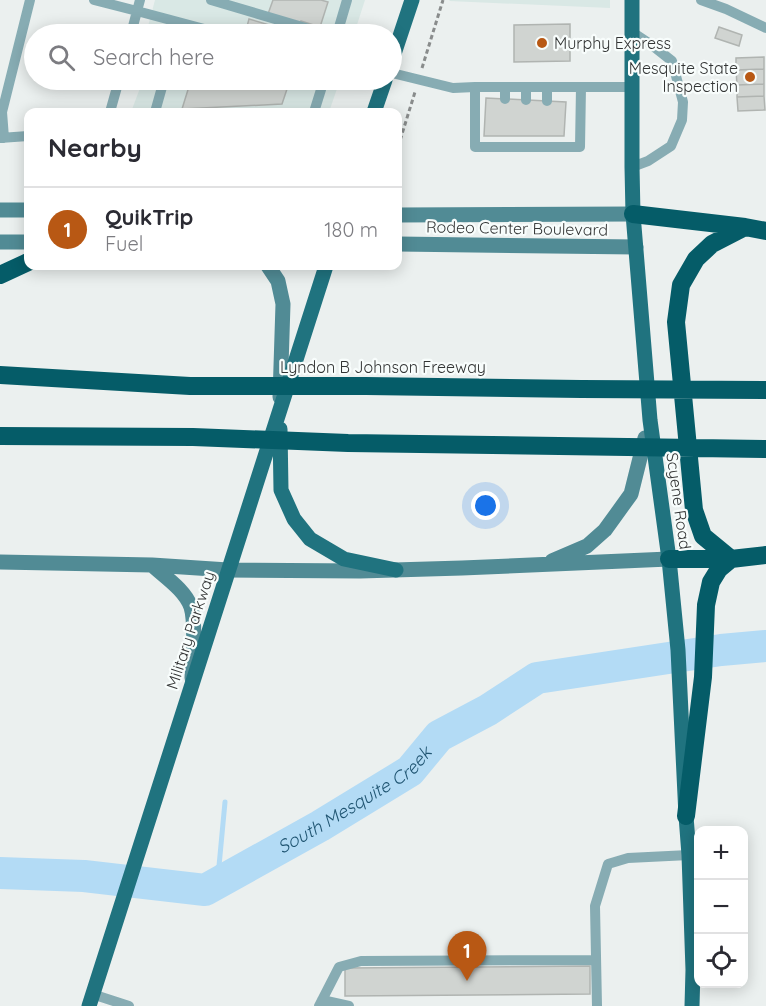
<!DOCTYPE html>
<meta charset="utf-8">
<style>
body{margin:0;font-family:Quicksand,sans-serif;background:#f7f7f7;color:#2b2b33}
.controls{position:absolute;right:18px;bottom:18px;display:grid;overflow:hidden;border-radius:12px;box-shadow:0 3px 15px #0003}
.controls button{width:54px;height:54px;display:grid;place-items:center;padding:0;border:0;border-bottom:2px solid #e1e1e2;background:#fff;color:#2b2b33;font:30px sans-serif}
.you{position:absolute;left:486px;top:506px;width:21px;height:21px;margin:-15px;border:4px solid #fff;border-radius:50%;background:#1a73e8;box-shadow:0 0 0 9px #1a73e833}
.badge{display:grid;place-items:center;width:39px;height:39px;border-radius:50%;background:#b85814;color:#fff;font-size:20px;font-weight:700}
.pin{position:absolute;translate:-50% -50px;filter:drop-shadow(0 2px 3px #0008)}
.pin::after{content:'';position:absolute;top:32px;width:21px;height:18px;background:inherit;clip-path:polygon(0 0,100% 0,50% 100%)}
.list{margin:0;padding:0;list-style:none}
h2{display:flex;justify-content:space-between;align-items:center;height:78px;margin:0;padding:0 24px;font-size:26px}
h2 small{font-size:20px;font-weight:400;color:#7c7c81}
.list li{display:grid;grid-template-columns:39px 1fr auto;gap:18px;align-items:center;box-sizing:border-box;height:84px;padding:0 24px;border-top:2px solid #e1e1e2}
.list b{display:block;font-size:22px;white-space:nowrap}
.list p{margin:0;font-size:20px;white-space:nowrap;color:#7c7c81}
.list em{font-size:20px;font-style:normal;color:#7c7c81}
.icon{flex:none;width:33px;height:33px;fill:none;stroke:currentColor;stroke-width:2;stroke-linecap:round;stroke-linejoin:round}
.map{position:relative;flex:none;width:766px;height:1006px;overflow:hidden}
.search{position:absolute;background:#fff;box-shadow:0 3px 15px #0003;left:24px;top:24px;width:378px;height:66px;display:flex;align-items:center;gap:15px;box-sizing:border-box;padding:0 21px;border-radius:33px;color:#7c7c81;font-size:22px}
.panel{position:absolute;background:#fff;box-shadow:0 3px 15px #0003;left:24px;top:108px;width:378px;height:162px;border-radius:12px}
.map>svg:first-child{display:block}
.built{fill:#d9e8e5}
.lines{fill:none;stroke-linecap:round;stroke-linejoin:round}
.stream{stroke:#b3dbf5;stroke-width:5}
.river{stroke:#b3dbf5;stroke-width:32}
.building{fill:#d0d4d1;stroke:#b0b4b1;stroke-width:1.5}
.path{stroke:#898c8c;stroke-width:3;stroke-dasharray:4.5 3;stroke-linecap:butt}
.lane{stroke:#87acb3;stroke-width:10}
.secondary{stroke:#518b95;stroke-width:15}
.primary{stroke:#20737f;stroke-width:15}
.highway{stroke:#055c68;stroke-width:18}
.poi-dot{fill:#b85814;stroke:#f8fdfc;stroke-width:2}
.labels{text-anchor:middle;stroke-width:4.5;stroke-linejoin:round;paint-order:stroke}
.poi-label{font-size:16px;fill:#333535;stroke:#f8fdfc;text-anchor:start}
.street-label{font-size:16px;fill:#333535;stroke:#f8fdfc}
.water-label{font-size:18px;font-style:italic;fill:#205572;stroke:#f8fdfc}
</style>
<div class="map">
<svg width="766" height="1006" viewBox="0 0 766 1006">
<rect width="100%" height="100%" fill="#ebf0ef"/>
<path class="built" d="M155,0h210l-11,34h-206l-1,-4z
M450,0h160v8l-161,-7z
M143,80h197l-11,32h-198z"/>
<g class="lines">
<path class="stream" d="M197,889l22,-23 6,-64"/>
<path class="river" id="s1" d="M0,873l84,3 121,14 115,-64 90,-55 29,-35 49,-26 49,-32 184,-28 45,-4"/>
</g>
<path class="building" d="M273,0h48l7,2 -8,25 -19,-6 -1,3 -32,-10z
M249,19l51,15h-55z
M570,24v37l-56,1v-37z
M719,27l23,8 -3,11 -24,-8z
M764,57v12l-28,1v-12z
M764,69v15l-27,1 -1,-15z
M191,80h99l-8,24 -100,5z
M764,84v12l-27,1v-12z
M764,96l1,14 -27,1 -1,-14z
M486,98l80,4 -2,34h-80z
M590,966v28l-245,2v-28z"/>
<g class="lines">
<path class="path" d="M422,68l21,-68
M398,147l17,-55"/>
<path class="lane" d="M94,0l43,11 -6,23
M140,0l-3,11 86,23
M211,0l115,34
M701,0l25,9 40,19
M337,34l10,-34
M392,73l61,15 22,-1h157
M361,80l21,6
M475,87v60h105l1,-60
M505,87v12
M526,100v-13
M547,101v-14
M110,112l9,-32
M155,112l9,-32
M314,112l10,-32
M0,138l28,-2
M4,138l-2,-26 28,-112
M632,167l16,-6 23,-15 11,-26 1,-18 -11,-41 -19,-15 -21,-14
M92,994l37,12
M322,1000l27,6
M319,1006l20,-39 22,-6 235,-1
M597,1006l-2,-100 13,-42 20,-6 61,-3"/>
<path class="secondary" d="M0,210h28
M398,215l235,-1
M0,242h28
M398,244l238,3
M268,266l10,15 5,23 -3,93
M552,561l35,-15 18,-16 26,-36 14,-56
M0,562l152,3 76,5 132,1 102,-3 207,-9
M152,565c13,12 33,25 39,42 5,16 2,53 1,71"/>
<path class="primary" d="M632,0v167l1,47 17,206 19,139 9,91 8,166 3,39 4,115 -1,36
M392,60l20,-60
M374,112l11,-32
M280,429l1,61 13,29 16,20 34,20 52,11
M89,1006l237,-740"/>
<path class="highway" d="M633,214l112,13 21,4
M0,275l28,-13
M0,375l190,11h176l215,3 185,1
M0,436l193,1 155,6 418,6
M669,559h62l35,-4
M686,816l17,-139 3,-72 5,-23 8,-13 12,-10 -28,-23 -9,-26 -18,-188 5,-37 15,-26 16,-15 33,-17"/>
</g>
<g class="poi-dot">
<circle cx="542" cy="43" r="6"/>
<circle cx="750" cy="77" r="6"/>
</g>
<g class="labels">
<g class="poi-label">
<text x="554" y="49">Murphy Express</text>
<text x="738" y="74" text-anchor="end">Mesquite State<tspan x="738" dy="18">Inspection</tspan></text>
</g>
<g class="street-label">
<text transform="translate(517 228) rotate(1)" y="6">Rodeo Center Boulevard</text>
<text x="383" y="373">Lyndon B Johnson Freeway</text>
<text transform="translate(679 501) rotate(82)" y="6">Scyene Road</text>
<text transform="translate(190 630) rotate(-72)" y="6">Military Parkway</text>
</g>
<g class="water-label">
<text dy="6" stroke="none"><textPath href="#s1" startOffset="381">South Mesquite Creek</textPath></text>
</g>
</g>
</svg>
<div class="controls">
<button>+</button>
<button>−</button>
<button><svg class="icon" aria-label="locate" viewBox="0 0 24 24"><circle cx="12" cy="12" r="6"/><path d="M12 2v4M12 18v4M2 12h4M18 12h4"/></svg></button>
</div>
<div class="you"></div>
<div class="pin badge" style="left:467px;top:981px">1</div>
<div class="search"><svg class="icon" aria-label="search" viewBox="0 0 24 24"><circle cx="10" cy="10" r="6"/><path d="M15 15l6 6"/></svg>Search here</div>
<section class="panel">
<h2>Nearby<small></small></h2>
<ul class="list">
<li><span class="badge">1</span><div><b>QuikTrip</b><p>Fuel</p></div><em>180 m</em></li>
</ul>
</section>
</div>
